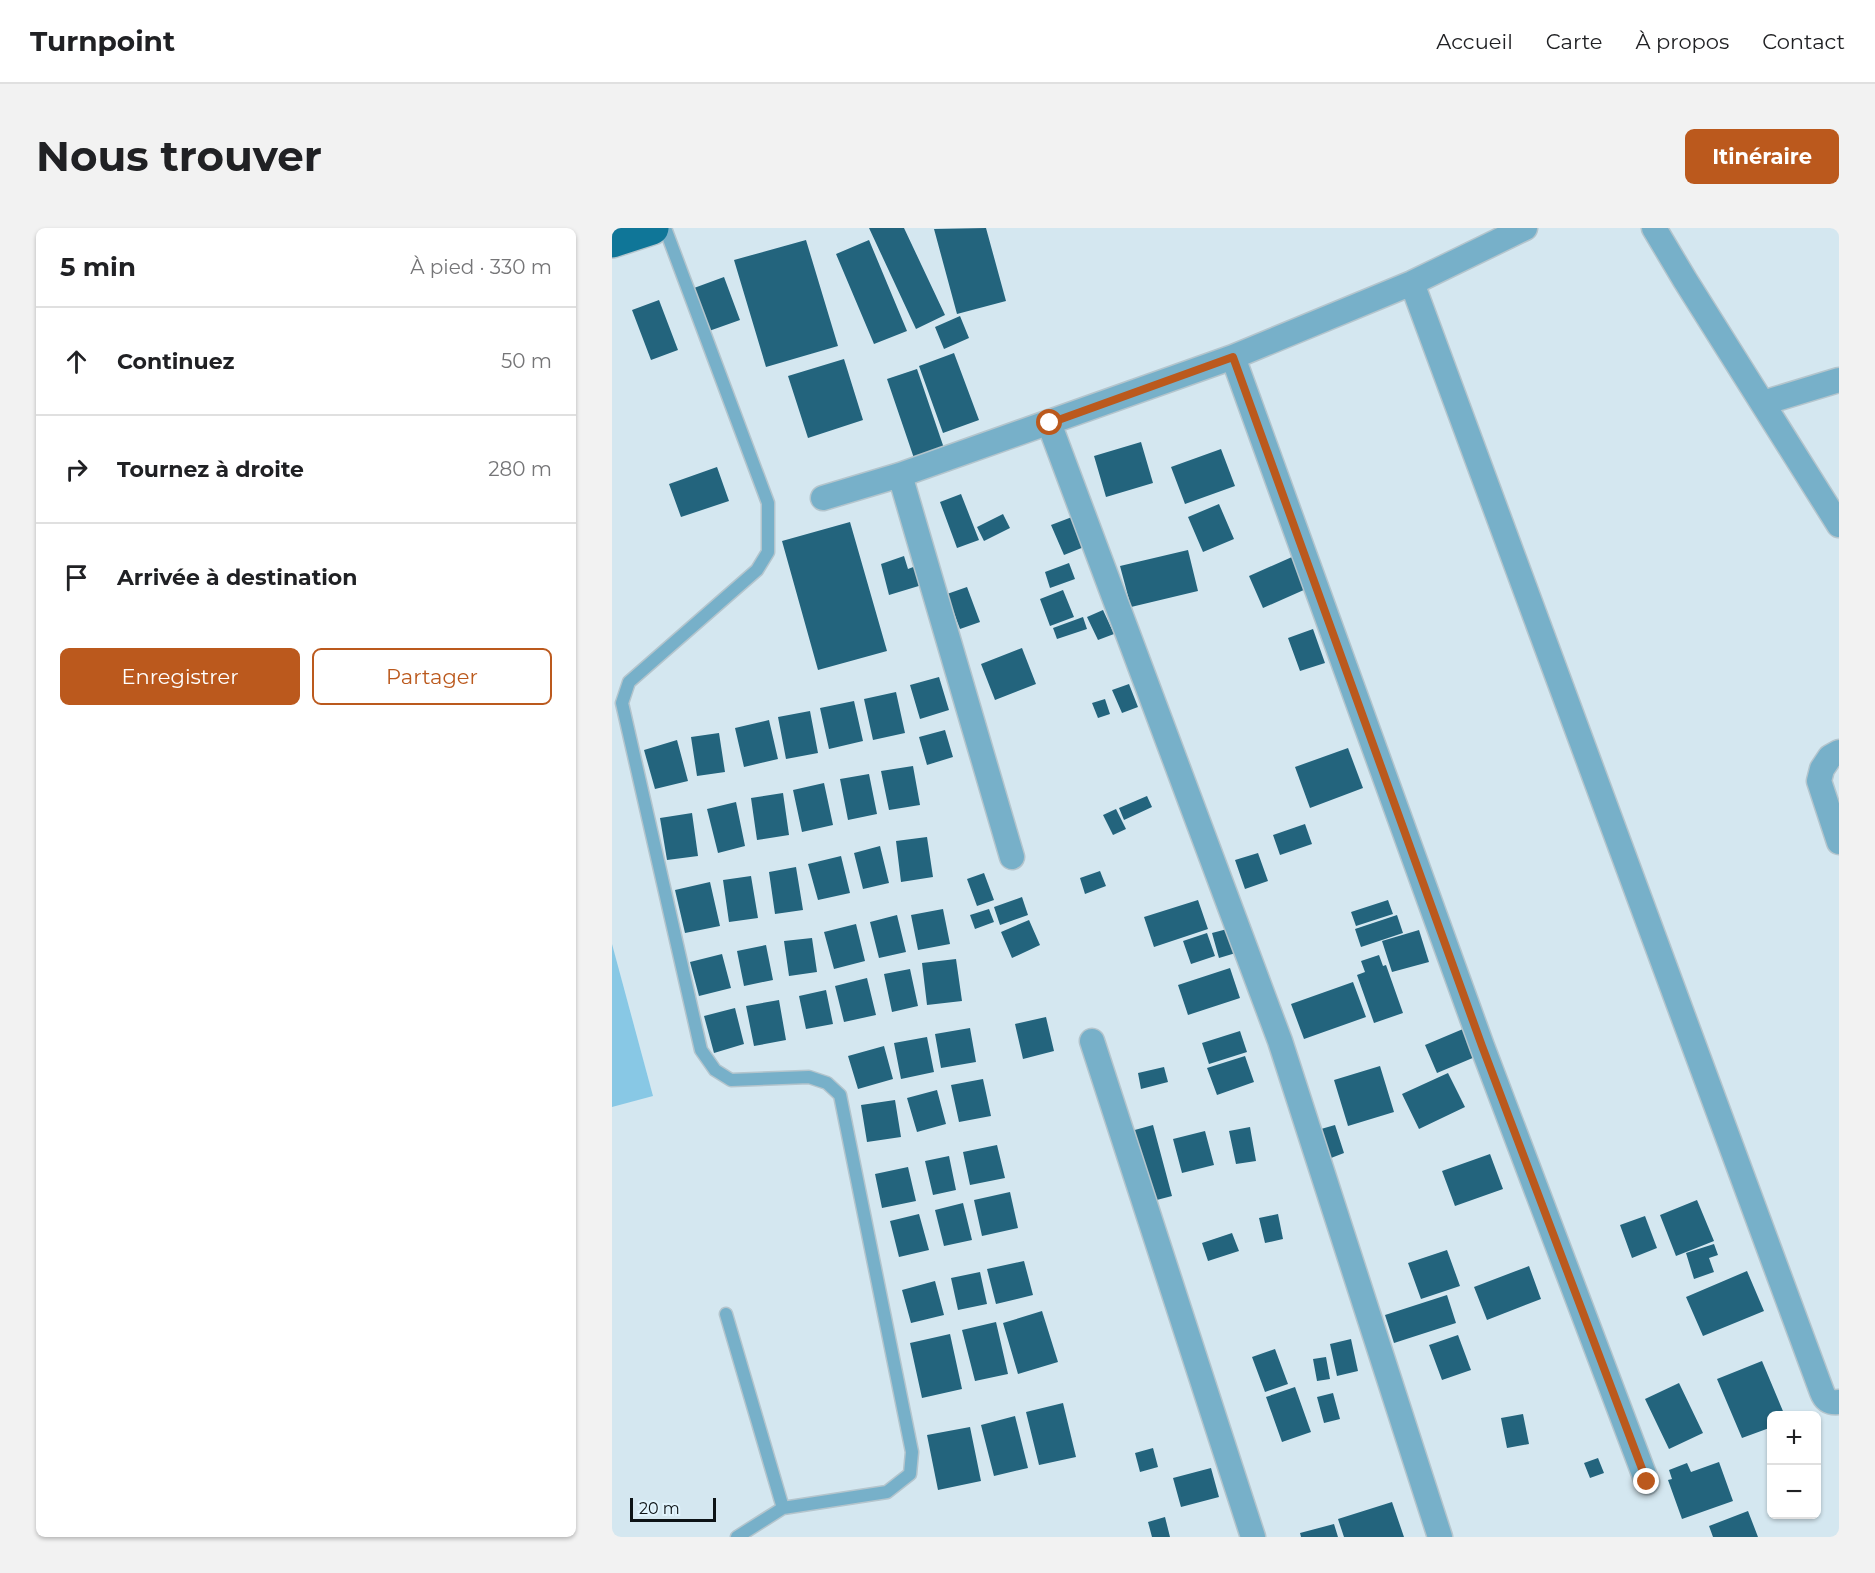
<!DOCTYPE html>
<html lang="fr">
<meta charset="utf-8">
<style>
body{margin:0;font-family:Montserrat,sans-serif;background:#f2f2f2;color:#202124}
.controls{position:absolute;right:18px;bottom:18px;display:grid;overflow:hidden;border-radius:9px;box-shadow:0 2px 4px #0004}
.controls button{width:54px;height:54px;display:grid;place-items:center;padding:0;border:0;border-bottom:2px solid #e0e0e0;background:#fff;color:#202124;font:30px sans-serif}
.scale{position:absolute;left:18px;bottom:15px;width:86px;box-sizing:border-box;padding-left:6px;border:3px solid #0d1316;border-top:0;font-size:16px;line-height:21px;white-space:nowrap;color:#0d1316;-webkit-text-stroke:4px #e1f4fd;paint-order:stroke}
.stop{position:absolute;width:18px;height:18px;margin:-14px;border:4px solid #bb591d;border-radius:50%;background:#fff}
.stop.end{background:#bb591d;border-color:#fff;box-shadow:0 2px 6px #0008}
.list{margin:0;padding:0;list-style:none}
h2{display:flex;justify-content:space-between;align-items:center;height:78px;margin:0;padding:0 24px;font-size:26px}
h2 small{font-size:20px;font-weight:400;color:#757577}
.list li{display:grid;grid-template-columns:39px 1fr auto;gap:18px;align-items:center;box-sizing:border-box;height:108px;padding:0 24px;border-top:2px solid #e0e0e0}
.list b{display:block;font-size:22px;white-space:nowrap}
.list em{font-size:20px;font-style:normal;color:#757577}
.actions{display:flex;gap:12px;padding:18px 24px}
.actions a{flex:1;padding:14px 0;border:2px solid #bb591d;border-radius:9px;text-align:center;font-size:21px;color:#bb591d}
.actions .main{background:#bb591d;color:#fff}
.icon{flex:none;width:33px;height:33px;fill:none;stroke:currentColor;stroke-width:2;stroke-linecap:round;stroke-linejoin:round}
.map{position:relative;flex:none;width:1227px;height:1309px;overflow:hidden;border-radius:9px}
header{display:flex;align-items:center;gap:36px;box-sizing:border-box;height:84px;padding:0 30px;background:#fff;border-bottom:2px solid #e0e0e0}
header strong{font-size:28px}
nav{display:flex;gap:33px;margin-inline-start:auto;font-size:21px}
.intro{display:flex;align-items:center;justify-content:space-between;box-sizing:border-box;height:144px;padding:0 36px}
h1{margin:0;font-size:42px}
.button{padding:15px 27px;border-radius:9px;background:#bb591d;color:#fff;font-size:21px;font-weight:700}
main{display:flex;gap:36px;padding:0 36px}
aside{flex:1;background:#fff;border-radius:9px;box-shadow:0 2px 4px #0004}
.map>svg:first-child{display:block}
.green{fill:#88c8e5}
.building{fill:#23647d}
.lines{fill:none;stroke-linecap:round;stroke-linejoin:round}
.service-casing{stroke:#b4c5cd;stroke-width:15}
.minor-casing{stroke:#b4c5cd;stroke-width:27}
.trunk-casing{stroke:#b4c5cd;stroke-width:36}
.service{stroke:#77b0c9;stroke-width:12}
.minor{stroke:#77b0c9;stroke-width:24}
.trunk{stroke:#0f7698;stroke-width:33}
.route{stroke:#bb591d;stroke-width:8}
</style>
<header>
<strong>Turnpoint</strong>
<nav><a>Accueil</a><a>Carte</a><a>À propos</a><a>Contact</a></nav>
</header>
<div class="intro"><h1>Nous trouver</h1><a class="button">Itinéraire</a></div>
<main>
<aside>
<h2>5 min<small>À pied · 330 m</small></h2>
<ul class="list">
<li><svg class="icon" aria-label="ahead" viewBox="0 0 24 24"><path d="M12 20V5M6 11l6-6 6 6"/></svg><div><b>Continuez</b></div><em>50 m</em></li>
<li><svg class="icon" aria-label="right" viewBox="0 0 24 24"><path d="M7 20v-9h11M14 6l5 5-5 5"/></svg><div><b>Tournez à droite</b></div><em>280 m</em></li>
<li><svg class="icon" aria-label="arrive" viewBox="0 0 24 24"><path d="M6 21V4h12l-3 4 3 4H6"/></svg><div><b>Arrivée à destination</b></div></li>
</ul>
<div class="actions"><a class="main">Enregistrer</a><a>Partager</a></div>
</aside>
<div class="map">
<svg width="1227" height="1309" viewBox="0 0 1227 1309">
<rect width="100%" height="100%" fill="#d4e7f0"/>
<path class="green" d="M0,716l41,152 -41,11z"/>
<path class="building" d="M257,0h35l41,87 -29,14z
M374,0l20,73 -49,13 -23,-85z
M194,12l32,106 -72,21 -32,-107z
M257,12l38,91 -33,13 -38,-90z
M112,49l16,43 -31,11 -15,-43z
M47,72l19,50 -27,10 -19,-50z
M348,88l9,22 -25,11 -9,-22z
M342,125l25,67 -36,13 -24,-67z
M232,131l19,61 -55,18 -20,-62z
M305,141l30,88 -30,10 -30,-88z
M529,214l12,41 -47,14 -12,-41z
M609,221l14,37 -50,18 -14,-37z
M105,239l12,34 -48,16 -12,-33z
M349,266l18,46 -22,8 -17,-46z
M607,276l15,35 -31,13 -15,-35z
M391,286l7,14 -26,13 -7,-14z
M460,289l12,30 -20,8 -13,-30z
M238,294l37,129 -69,19 -36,-129z
M576,322l10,41 -67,16 -11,-41z
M292,328l4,13 8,-3 6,19 -33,10 -8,-31z
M680,329l14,32 -43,19 -14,-32z
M457,335l6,16 -25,9 -5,-16z
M355,359l13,35 -20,7 -13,-35z
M451,362l11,27 -24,9 -10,-27z
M491,382l11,24 -16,6 -11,-23z
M471,389l4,12 -30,10 -4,-11z
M701,401l12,34 -25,8 -12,-33z
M410,420l14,36 -41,16 -14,-36z
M327,449l10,33 -29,9 -10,-34z
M517,456l9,23 -16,6 -10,-23z
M284,464l9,41 -32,7 -9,-41z
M493,471l5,15 -12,4 -6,-15z
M242,473l9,40 -34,8 -9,-41z
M198,483l8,42 -32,6 -8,-42z
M157,492l9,39 -34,8 -9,-39z
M333,502l8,27 -26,8 -8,-28z
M107,505l6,39 -28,4 -6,-39z
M65,512l11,41 -33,8 -11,-39z
M736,520l15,40 -53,20 -15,-41z
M301,538l7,39 -31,5 -8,-39z
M257,546l8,40 -29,6 -8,-41z
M212,555l9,42 -31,7 -9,-42z
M171,565l6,42 -32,5 -6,-42z
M535,568l5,11 -28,13 -5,-12z
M124,574l9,44 -27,7 -11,-44z
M504,581l10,20 -13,6 -10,-20z
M80,585l6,43 -31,4 -7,-42z
M693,596l7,20 -32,11 -7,-20z
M315,609l6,40 -32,5 -5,-41z
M268,618l9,37 -26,6 -9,-36z
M646,625l10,28 -23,8 -10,-29z
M229,628l9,37 -32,7 -10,-36z
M184,639l7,43 -28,4 -6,-42z
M488,643l6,15 -21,8 -5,-16z
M372,645l10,27 -17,6 -10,-27z
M139,648l7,42 -29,4 -6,-42z
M98,654l10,44 -35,7 -10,-43z
M410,669l6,18 -28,10 -6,-18z
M586,672l10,29 -54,18 -10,-30z
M776,672l5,14 -37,12 -5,-14z
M331,681l7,35 -32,6 -7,-35z
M377,681l5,13 -19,7 -5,-14z
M285,687l9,37 -27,6 -9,-36z
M785,687l6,18 -42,14 -6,-18z
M417,692l11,25 -28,13 -11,-26z
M244,696l9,37 -31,8 -10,-37z
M619,700l8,24 -20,6 -7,-25z
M807,702l10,32 -37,10 -10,-31z
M595,705l8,23 -24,8 -8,-23z
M200,710l5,34 -28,4 -5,-35z
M154,717l7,35 -29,6 -7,-35z
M110,726l9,34 -32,8 -9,-34z
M767,727l4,11 3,-1 17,48 -29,10 -17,-48 8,-3 -4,-11z
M344,731l6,42 -35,4 -5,-42z
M618,740l10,30 -52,17 -10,-30z
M298,741l8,37 -26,6 -8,-38z
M255,750l9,37 -32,7 -9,-36z
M741,754l13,35 -62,22 -13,-35z
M214,762l7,34 -27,5 -7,-33z
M167,772l7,40 -32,6 -8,-40z
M123,780l9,36 -30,9 -10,-37z
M434,789l8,34 -31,8 -8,-35z
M358,800l6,34 -35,6 -6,-34z
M851,801l12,28 -38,16 -12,-28z
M628,803l7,21 -38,12 -7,-21z
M315,809l7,35 -33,7 -7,-36z
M272,818l9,33 -35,10 -10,-33z
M633,828l9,26 -37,13 -10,-27z
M768,838l14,46 -46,14 -14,-46z
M552,839l4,15 -27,7 -3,-16z
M836,845l17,34 -46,22 -17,-35z
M371,851l8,37 -32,6 -8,-37z
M325,862l9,34 -29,8 -10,-34z
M283,872l6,37 -34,5 -6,-37z
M541,897l19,71 -23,6 -18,-71z
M723,897l9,28 -13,5 -10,-29z
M638,899l6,34 -20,3 -7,-33z
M593,903l9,34 -32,8 -9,-34z
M385,917l8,33 -35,7 -7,-33z
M878,926l13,35 -48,17 -13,-35z
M337,928l7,34 -23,5 -8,-34z
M296,939l8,34 -34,7 -7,-34z
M398,964l8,36 -36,8 -8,-36z
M1085,972l17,41 -38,15 -16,-41z
M351,975l9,37 -28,6 -9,-36z
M307,986l10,36 -30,7 -9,-36z
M666,986l5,25 -18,4 -6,-25z
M1033,988l12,32 -25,10 -12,-33z
M620,1005l7,18 -31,10 -6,-18z
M1102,1016l4,11 -9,3 5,14 -20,7 -8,-26z
M835,1022l13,36 -39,13 -13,-36z
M412,1033l9,34 -37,9 -9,-35z
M917,1038l12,33 -54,21 -13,-33z
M1135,1043l17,40 -61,25 -17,-39z
M368,1044l7,32 -29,6 -7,-32z
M323,1053l9,34 -33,8 -9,-33z
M835,1067l9,28 -62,20 -9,-28z
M430,1083l16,51 -40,12 -15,-51z
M384,1094l12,52 -33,7 -13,-51z
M338,1106l12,55 -40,9 -12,-55z
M846,1107l13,35 -29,10 -13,-35z
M739,1111l7,32 -21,5 -7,-32z
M663,1121l13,35 -23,8 -13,-35z
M714,1129l4,22 -13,2 -4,-22z
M1150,1133l23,55h-13v11l-30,11 -25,-59z
M1067,1155l24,50 -34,16 -24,-50z
M683,1159l16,45 -29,10 -16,-45z
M721,1165l7,26 -16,4 -7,-26z
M451,1175l13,54 -37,8 -13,-53z
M911,1186l6,30 -22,4 -6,-30z
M403,1188l13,52 -34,8 -13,-51z
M358,1199l11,54 -43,9 -11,-55z
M541,1220l5,19 -18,5 -5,-19z
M986,1230l6,15 -14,5 -6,-15z
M1107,1234l14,39 -51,18 -14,-39 4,-1 -3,-9 18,-7 4,9z
M599,1240l8,29 -38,10 -8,-29z
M780,1274l12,35h-60l-6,-18z
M1136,1283l10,26h-45l-4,-11z
M553,1289l5,20h-18l-4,-15z
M722,1296l4,13h-37l-1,-4z"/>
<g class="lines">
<g class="service-casing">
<path id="service" d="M53,0l103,275v49l-11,18 -128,112 -7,21 79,347 14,20 16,10 78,-3 18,6 13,12 72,357 -2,22 -23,18 -104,16 -57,-194
M125,1309l46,-29"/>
</g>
<g class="minor-casing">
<path id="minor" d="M1042,0l31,52 154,245
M800,55l410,1109c3,8 8,11 17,10
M621,129l249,689 165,436
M1151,175l76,-23
M437,195l231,618 160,496
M288,247l112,382
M211,270l77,-23 333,-118 179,-74 113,-55
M1227,524l-9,5 -8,12 -3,12 20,61
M480,813l161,496"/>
</g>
<g class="trunk-casing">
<path id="trunk" d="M0,13l40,-13"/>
</g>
<use href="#service" class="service"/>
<use href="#minor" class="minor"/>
<use href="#trunk" class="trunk"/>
</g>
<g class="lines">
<path class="route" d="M438,195l183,-66 249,689 165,436"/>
</g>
</svg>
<div class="controls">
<button>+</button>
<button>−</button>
</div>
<div class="scale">20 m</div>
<div class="stop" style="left:438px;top:195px"></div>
<div class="stop end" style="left:1035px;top:1254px"></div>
</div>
</main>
